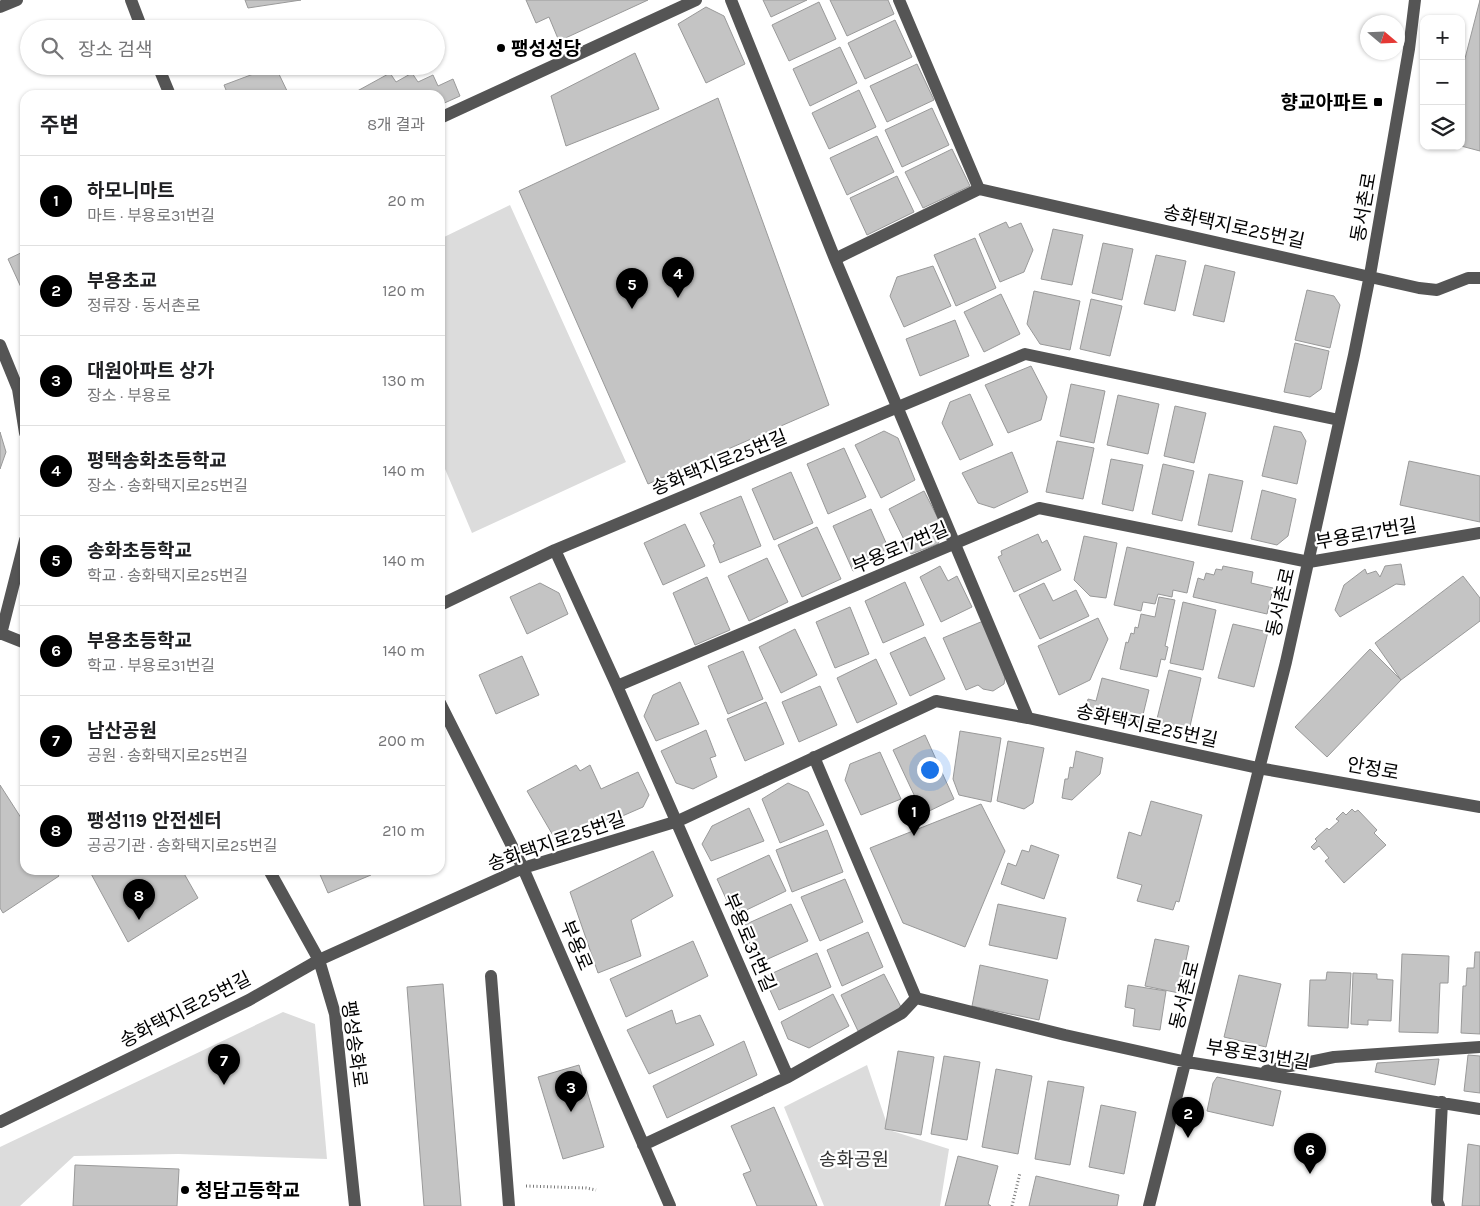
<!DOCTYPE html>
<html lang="ko">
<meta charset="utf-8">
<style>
body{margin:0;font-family:Karla,"Noto Sans KR",sans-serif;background:#f6f6f6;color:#202124}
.controls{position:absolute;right:15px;top:15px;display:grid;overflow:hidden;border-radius:10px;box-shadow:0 1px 4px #0004}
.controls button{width:45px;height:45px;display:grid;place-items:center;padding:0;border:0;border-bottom:1px solid #e0e0e0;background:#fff;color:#202124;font:25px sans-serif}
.compass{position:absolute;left:1360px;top:15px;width:45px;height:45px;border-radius:50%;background:#fff;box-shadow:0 1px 4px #0004;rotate:109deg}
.you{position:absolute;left:929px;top:769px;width:18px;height:18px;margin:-12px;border:4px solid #fff;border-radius:50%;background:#1a73e8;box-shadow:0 0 0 8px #1a73e833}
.badge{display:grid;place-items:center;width:32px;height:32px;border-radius:50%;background:#000;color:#fff;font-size:16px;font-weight:700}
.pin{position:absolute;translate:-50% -41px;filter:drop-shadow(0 1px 2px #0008)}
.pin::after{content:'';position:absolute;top:26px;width:18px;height:15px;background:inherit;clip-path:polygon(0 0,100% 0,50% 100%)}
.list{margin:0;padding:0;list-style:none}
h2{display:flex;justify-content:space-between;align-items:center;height:65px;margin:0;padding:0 20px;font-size:21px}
h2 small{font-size:16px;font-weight:400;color:#757577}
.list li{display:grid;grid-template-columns:32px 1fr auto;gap:15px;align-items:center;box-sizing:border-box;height:90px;padding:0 20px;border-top:1px solid #e0e0e0}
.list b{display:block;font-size:19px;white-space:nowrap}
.list p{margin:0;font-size:16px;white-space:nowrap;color:#757577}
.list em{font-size:16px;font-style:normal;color:#757577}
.icon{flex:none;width:28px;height:28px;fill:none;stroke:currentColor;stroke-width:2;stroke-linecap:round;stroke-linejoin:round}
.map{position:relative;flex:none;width:1480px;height:1206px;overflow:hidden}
.search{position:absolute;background:#fff;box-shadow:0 1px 4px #0004;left:20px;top:20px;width:425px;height:55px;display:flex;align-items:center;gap:12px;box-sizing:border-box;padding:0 18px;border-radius:28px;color:#757577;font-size:19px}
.panel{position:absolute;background:#fff;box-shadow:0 1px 4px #0004;left:20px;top:90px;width:425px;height:785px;border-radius:15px}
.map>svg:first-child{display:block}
.green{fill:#dcdcdc}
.building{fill:#c4c4c4;stroke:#999}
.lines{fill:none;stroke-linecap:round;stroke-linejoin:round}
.path{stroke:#777;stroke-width:3;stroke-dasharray:1 2.5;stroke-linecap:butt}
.minor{stroke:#555;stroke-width:12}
.poi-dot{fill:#000;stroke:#fff;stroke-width:2}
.labels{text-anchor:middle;stroke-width:4.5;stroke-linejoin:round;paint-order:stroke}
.poi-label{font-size:19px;font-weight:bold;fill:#000;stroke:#fff;text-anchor:start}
.street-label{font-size:19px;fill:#000;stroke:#fff}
.park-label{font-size:19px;fill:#333;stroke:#fff}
</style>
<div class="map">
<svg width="1480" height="1206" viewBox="0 0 1480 1206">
<rect width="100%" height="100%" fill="#fff"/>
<path class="green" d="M510,205l116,257 -154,71 -32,-76v-218z
M283,1012l32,12 12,135 -149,-5 -104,2 -54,50h-20v-59z
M867,1065l22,65 60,19 -9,57h-116l-40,-99z"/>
<path class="building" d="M245,0h56l-53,8z
M526,0h122l-89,41 -10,-24 -13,6z
M763,0h44l-36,17z
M830,0h58l6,14 -47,22z
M1480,0v151l-19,-5v-72z
M819,2l17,37 -47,22 -17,-36z
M706,7l18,9 21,48 -39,19 -28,-59z
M895,20l17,37 -47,22 -17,-36z
M840,47l17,36 -47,23 -17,-37z
M635,53l24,56 -93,37 -15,-50z
M917,64l17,36 -47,22 -17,-36z
M264,70l1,4 12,-4 12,25h-61l-4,-10z
M390,73l6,9 16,-9 6,9 15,-7 5,11 15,-7 7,17 -20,9v-10h-90z
M859,90l17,37 -47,22 -17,-36z
M718,98l111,307 -181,79 -129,-293z
M932,108l17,37 -47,22 -17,-37z
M877,136l17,36 -47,23 -17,-37z
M952,149l18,37 -47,22 -18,-36z
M897,176l17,36 -47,23 -17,-37z
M1006,222l3,6 12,-5 12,27 -9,22 -24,10 -21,-48z
M1053,229l30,6 -11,50 -31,-6z
M975,238l21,50 -40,18 -22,-51z
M1103,243l30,6 -11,51 -30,-7z
M25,251v45l-17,-37z
M1156,255l30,6 -11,50 -31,-7z
M1205,265l30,7 -11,50 -31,-7z
M933,266l18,40 -47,21 -14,-31 7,-19z
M1307,290l27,6 6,9 -10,43 -35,-8z
M1034,291l46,10 -10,49 -30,-6 -13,-20z
M1001,294l19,40 -36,18 -20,-40z
M1091,299l31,7 -12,50 -30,-7z
M955,320l14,36 -49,20 -14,-37z
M1295,343l34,8 -8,38 -11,8 -26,-5z
M1031,366l16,31 -6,23 -33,13 -23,-48z
M1071,384l34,7 -11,52 -34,-7z
M970,394l23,51 -33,15 -18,-37 8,-21z
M1118,395l41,9 -11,50 -41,-9z
M1175,406l31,7 -12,50 -30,-7z
M1274,426l27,6 5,9 -9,43 -35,-8z
M884,431l14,7 17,42 -34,18 -26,-53z
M0,432l6,20 -6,17z
M1057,441l37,7 -11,51 -37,-7z
M844,448l22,49 -38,17 -21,-50z
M1012,452l16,40 -34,16 -16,-5 -16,-30z
M1111,459l32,6 -10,46 -31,-7z
M1409,461l71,15v46l-80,-17z
M1163,464l31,7 -12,50 -30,-7z
M791,472l22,51 -39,17 -22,-51z
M1209,474l34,7 -11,51 -34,-7z
M1262,490l34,9 -8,37 -11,9 -26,-6z
M924,491l20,39 -6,14 -27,10 -22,-45z
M741,496l20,50 -41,17 -7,-18 2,-1 -15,-31z
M871,509l20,45 -38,17 -20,-45z
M685,524l20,42 -42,19 -19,-42z
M817,527l24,52 -39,18 -24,-52z
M1038,534l4,9 5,-3 14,30 -47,22 -16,-35 4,-2 -1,-4z
M1084,536l33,7 -11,55 -16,-2 -16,-16z
M1127,547l67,15 -7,31 -14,-3 -1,7 -14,-3 -3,10 -12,-2 -2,9 -27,-6z
M767,558l21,44 -39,19 -21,-45z
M1401,564l4,21 -9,-1 -56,33 -5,-7 9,-25 21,-16 2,5 9,-3 4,6 5,-11z
M940,566l8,15 9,-5 15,31 -31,15 -21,-45z
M1223,566l30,6 -2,11 22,5 -6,26 -74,-17 5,-19 6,2 2,-7 8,2 2,-6 6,1z
M1463,576l17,22v23l-79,59 -26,-37z
M707,577l23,53 -35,15 -22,-52z
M905,582l19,43 -41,18 -18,-42z
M540,583l19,10 9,21 -41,20 -17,-37z
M1044,583l9,18 23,-11 13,26 -49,23 -21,-44z
M1159,597l16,3 -10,46 3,1 -3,13 -4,-1 -4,18 -37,-8 6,-27 2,1 3,-10 3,1 1,-7 3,1 3,-14 14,3z
M1183,602l33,8 -13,60 -33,-7z
M850,607l19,47 -34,14 -19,-46z
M1098,618l10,21 -18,41 -31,15 -21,-49z
M983,621l22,57 -1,6 -11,7 -10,-2 -5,-4 -12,5 -23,-52z
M1233,624l35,8 -14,55 -36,-9z
M795,629l22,46 -36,18 -22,-46z
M925,637l20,42 -35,17 -20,-43z
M1370,649l31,31 -74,77 -32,-30z
M743,651l20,48 -35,15 -20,-48z
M522,656l17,39 -43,19 -17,-39z
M876,659l21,45 -40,19 -20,-45z
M1169,670l32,8 -13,57 -33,-8z
M1102,678l47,12 -8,33 -55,-13 2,-11 8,2z
M680,682l19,42 -43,17 -12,-25 9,-21z
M820,686l17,39 -38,17 -17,-40z
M766,702l18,42 -39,17 -18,-42z
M706,730l10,26 -6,2 7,19 -24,12 -17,-6 -15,-32z
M960,731l41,7 -10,64 -32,-7 -6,-16z
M925,735l29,64 -31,15 -30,-64z
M1008,741l36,7 -11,55 -9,6 -27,-8z
M1076,751l27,7 -3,16 -28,26 -10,-2 3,-19h3l2,-12 3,1z
M880,752l21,47 -40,16 -16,-35 5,-16z
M576,765l4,6 10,-6 11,24 37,-17 11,23 -6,12 -85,37 -31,-53z
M788,783l20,9 16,33 -44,18 -18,-44z
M0,785l25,39v46h30l4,6 -56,37 -3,-5z
M1151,801l51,14 -23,87 -3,-1 -3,9 -36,-9 5,-16 -25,-7 12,-46 12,4z
M981,804l24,47 -40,96 -62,-24 -33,-75z
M749,808l15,33 -53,20 -9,-17 10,-18z
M1352,809l3,3 3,-2 19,20 -3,3 12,12 -42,38 -19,-22 4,-3 -10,-12 -5,4 -3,-3 6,-6 -2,-2 12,-11 2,2 10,-9 -3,-2 7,-7 3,3z
M827,830l16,42 -51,20 -16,-42z
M1031,845l28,10 -15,44 -43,-15 7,-21 8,3 6,-16 7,2z
M653,851l20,45 -42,24 10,36 -43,17 -28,-81z
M769,855l17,36 -52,25 -17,-37z
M89,870h93l16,28 -70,44z
M318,870h51l2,5 -43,18z
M845,879l18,43 -43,19 -19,-44z
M791,904l17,37 -49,22 -17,-37z
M998,904l68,14 -9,41 -68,-14z
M868,932l15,35 -41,19 -15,-36z
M1155,939l34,7 -10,47 -34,-7z
M693,941l15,35 -82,41 -16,-38z
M1475,952h5v82l-19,-1 2,-47h3l1,-18h7z
M817,953l14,34 -52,23 -15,-33z
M1402,954l47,2 -1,27h-8l-2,50 -39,-1z
M980,965l68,15 -9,40 -67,-14z
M1327,972l24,1 -3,55 -40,-2 2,-46h16z
M1353,973l24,1v5l16,1 -2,41 -23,-1v5l-17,-1z
M884,974l18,35 -44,22 -17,-36z
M1239,975l42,9 -15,63 -42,-10z
M443,984l18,222h-37l-17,-219z
M1128,985l38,6 -6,39 -27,-4 2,-17 -10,-2z
M833,994l16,32 -40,22 -21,-9 -7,-17z
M672,1010l4,14 24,-9 14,30 -65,29 -22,-44z
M744,1041l13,34 -90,43 -14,-32z
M898,1051l36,6 -13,78 -36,-6z
M1468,1055l12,1v37l-16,-2z
M944,1056l36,6 -13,78 -36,-6z
M1439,1059l-4,26 -60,-13 2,-9z
M579,1065l25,82 -41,12 -25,-82z
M996,1069l36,7 -14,78 -36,-7z
M1217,1077l64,14 -8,35 -66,-15 6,-28z
M1048,1081l36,6 -14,78 -35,-6z
M1101,1105l35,7 -12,62 -35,-7z
M774,1107l43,99h-60l-14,-32 8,-3 -20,-45z
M1468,1144l12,2v60h-18z
M958,1156l40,10 -10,38 3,2h-46z
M75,1165l104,4 -2,37h-104z
M1036,1176l83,19 -2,11h-88z"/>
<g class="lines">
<path class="path" d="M526,1186l60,2 10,2
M1012,1206l8,-33"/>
<path class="minor" d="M131,0l11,29
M899,0l80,189 440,99 18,2 31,-12h12
M0,7l17,-7
M158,66l12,29
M440,118l256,-118
M835,259l144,-70
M0,345l18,44 7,44
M555,550l470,-196 314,66
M440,605l115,-55 62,136 422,-178 270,54 171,-29
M0,633l25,10
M1,634l24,-94
M617,686l171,391
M440,703l83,165 147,338
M1028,718l230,50 222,39
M814,757l102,241
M269,870l50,90 16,54 20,192
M491,976l18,230
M1266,1071l68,-14 146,-10
M0,1122l249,-122 70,-40 204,-92 155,-47 258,-120 92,17 -193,-459 -104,-259
M643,1145l145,-68 114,-64 14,-15 149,37 122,27 293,47
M1149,1206l137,-544 68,-307 16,-80 39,-226 6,-49
M1439,1206l-2,-5 5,-99"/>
</g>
<g class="poi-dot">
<circle cx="501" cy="48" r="5"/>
<rect x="1373" y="97" width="10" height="10" rx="2.5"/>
<circle cx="185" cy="1190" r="5"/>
</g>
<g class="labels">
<g class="poi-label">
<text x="511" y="55">팽성성당</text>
<text x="1368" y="109" text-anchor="end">향교아파트</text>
<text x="195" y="1197">청담고등학교</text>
</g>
<g class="street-label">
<text transform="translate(1363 207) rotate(-80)" y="7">동서촌로</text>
<text transform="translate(1234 226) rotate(12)" y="7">송화택지로25번길</text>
<text transform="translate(719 462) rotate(-22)" y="7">송화택지로25번길</text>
<text transform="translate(1366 533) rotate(-10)" y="7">부용로17번길</text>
<text transform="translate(900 547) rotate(-23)" y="7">부용로17번길</text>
<text transform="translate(1280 602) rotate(-77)" y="7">동서촌로</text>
<text transform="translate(1147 725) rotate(12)" y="7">송화택지로25번길</text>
<text transform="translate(1373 768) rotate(10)" y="7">안정로</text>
<text transform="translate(556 841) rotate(-19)" y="7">송화택지로25번길</text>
<text transform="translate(750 942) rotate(67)" y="7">부용로31번길</text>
<text transform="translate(577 945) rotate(67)" y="7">부용로</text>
<text transform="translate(1184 995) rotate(-76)" y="7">동서촌로</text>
<text transform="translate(185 1009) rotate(-27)" y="7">송화택지로25번길</text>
<text transform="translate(355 1044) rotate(82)" y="7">팽성송화로</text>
<text transform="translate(1258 1054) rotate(9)" y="7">부용로31번길</text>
</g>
<g class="park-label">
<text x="854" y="1166">송화공원</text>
</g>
</g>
</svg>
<div class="controls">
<button>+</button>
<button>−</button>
<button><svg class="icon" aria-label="layers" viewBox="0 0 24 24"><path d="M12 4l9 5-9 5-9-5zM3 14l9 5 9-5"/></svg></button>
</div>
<svg class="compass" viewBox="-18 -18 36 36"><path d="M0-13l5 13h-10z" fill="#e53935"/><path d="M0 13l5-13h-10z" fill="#757577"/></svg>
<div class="you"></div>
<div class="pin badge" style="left:914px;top:836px">1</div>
<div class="pin badge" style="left:1188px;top:1138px">2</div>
<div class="pin badge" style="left:571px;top:1112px">3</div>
<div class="pin badge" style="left:678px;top:298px">4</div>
<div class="pin badge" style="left:632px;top:309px">5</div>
<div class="pin badge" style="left:1310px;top:1174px">6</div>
<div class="pin badge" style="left:224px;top:1085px">7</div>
<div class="pin badge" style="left:139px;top:920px">8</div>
<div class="search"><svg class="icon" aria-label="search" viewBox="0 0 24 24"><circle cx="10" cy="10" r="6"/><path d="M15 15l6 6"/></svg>장소 검색</div>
<section class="panel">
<h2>주변<small>8개 결과</small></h2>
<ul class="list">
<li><span class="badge">1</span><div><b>하모니마트</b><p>마트 · 부용로31번길</p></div><em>20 m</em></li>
<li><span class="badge">2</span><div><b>부용초교</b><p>정류장 · 동서촌로</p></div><em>120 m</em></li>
<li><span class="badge">3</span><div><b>대원아파트 상가</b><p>장소 · 부용로</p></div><em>130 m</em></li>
<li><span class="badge">4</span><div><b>평택송화초등학교</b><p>장소 · 송화택지로25번길</p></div><em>140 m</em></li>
<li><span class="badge">5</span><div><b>송화초등학교</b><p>학교 · 송화택지로25번길</p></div><em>140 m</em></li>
<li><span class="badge">6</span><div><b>부용초등학교</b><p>학교 · 부용로31번길</p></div><em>140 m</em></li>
<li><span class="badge">7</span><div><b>남산공원</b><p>공원 · 송화택지로25번길</p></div><em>200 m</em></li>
<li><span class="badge">8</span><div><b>팽성119 안전센터</b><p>공공기관 · 송화택지로25번길</p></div><em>210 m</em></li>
</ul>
</section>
</div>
